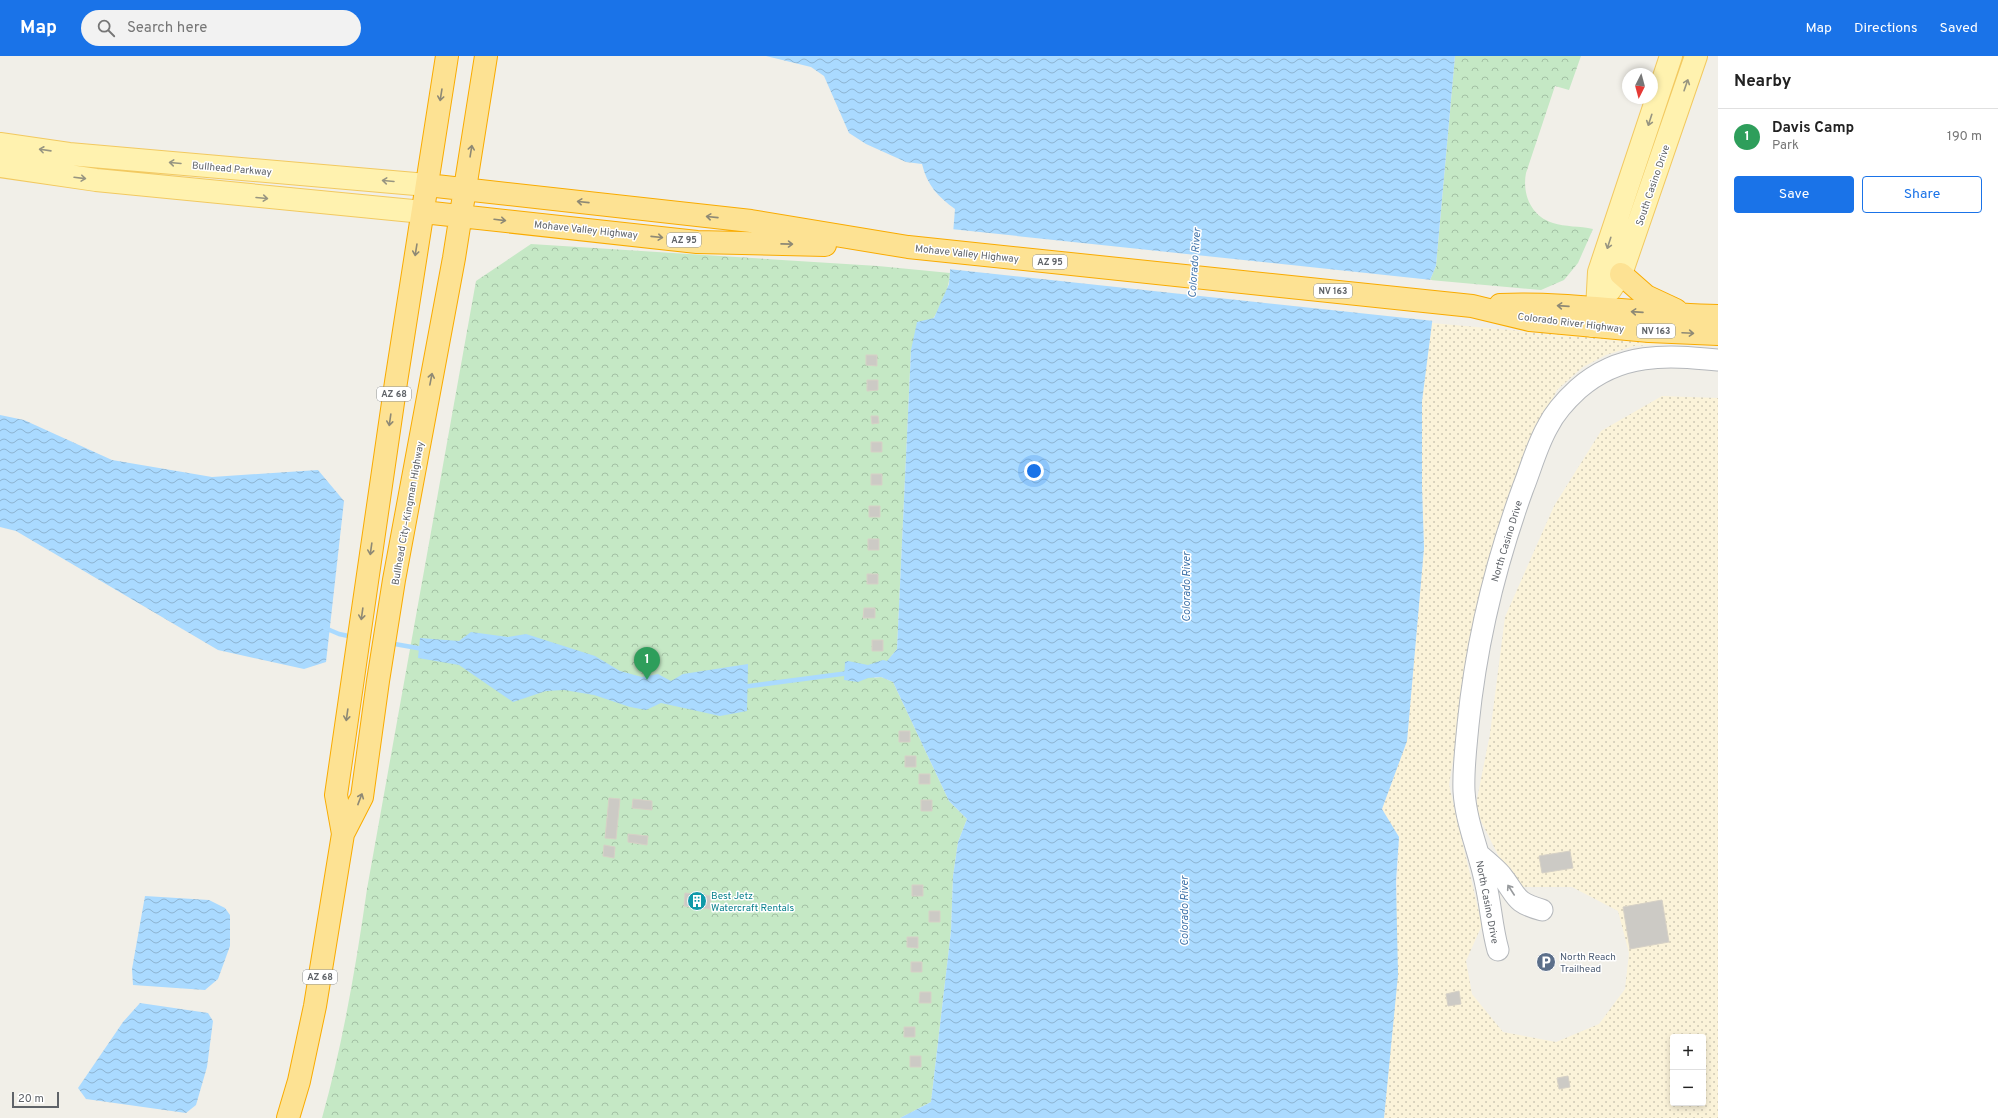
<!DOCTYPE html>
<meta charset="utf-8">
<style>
body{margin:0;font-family:Overpass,sans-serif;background:#f2f2f2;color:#222}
.controls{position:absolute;right:12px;bottom:12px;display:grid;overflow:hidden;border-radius:4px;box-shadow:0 2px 6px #0003}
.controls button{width:36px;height:36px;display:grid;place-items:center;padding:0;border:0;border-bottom:1px solid #e0e0e0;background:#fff;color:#222;font:20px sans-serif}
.compass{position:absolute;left:1622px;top:12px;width:36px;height:36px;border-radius:50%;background:#fff;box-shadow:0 2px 6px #0003;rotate:186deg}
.scale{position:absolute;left:12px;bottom:10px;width:47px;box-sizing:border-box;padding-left:4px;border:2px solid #5f6368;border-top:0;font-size:11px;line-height:14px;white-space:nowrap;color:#5f6368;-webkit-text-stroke:3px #fff;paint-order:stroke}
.you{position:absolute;left:1034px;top:415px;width:14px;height:14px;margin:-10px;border:3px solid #fff;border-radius:50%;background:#1a73e8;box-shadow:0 0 0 6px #1a73e833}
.badge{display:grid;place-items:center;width:26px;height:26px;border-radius:50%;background:#1a73e8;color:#fff;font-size:13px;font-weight:700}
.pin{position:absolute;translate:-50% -33px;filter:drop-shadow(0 1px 2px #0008)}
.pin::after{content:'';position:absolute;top:21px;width:14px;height:12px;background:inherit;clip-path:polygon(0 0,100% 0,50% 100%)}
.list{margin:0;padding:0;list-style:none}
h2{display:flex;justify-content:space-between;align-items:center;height:52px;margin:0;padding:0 16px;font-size:17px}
h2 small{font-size:13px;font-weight:400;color:#767676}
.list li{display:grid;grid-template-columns:26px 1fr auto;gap:12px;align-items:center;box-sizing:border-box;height:56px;padding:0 16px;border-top:1px solid #e0e0e0}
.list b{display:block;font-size:15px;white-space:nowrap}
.list p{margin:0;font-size:13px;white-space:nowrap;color:#767676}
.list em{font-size:13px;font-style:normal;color:#767676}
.actions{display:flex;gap:8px;padding:12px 16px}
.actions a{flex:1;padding:9px 0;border:1px solid #1a73e8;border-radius:4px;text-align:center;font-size:14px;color:#1a73e8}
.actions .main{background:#1a73e8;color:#fff}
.icon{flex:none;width:22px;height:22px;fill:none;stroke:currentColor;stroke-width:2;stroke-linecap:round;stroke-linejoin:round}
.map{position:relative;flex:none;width:1718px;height:1062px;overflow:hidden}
header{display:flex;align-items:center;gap:24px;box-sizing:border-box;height:56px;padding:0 20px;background:#1a73e8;color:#fff}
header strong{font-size:19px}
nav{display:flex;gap:22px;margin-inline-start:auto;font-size:14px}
.search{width:280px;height:36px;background:#f2f2f2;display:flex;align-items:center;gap:10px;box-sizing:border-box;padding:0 14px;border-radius:22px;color:#767676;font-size:15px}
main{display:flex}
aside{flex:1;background:#fff}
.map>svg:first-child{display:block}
.sand{fill:url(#sand-dots);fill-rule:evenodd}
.park{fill:url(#park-crowns)}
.water{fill:url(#water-waves)}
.pier{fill:#f1efe8}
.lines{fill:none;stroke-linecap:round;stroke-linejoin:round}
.stream{stroke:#aadaff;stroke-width:4.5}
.building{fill:#cccac5;stroke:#d6d1c6}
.minor-casing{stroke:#b5b8bc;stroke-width:23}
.major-casing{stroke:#f2c960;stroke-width:24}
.highway-casing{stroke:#f9ab00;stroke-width:24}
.minor{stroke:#fff;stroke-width:21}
.major{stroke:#fff2af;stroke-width:22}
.highway{stroke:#fde293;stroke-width:22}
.oneway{stroke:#979581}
.oneway2{stroke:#8e8975}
.oneway3{stroke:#979a9d}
.labels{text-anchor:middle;stroke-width:3;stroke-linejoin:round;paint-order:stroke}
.shield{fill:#fff;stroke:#8f9295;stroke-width:1}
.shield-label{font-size:9px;font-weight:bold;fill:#5f6368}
.street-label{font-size:10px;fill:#5f6368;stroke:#fff}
.culture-label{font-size:10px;fill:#0d838f;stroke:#fff;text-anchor:start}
.service-label{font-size:10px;fill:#4e5e75;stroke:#fff;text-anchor:start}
.water-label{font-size:11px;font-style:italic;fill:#4174aa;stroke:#fff}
</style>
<header>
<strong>Map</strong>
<div class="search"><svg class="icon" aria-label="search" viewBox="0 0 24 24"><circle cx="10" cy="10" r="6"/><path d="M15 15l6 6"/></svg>Search here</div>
<nav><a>Map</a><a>Directions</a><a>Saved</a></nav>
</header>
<main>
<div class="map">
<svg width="1718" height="1062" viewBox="0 0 1718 1062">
<defs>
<pattern id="sand-dots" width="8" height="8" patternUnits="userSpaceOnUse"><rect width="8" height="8" fill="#fbf3d9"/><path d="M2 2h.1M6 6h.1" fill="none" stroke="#cec8b4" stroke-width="1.8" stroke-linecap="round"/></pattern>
<pattern id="park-crowns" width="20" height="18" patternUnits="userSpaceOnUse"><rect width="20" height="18" fill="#c5e8c5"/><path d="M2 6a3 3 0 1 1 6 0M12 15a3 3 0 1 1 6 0" fill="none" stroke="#a3c0a4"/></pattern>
<pattern id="water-waves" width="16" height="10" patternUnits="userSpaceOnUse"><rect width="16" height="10" fill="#aadaff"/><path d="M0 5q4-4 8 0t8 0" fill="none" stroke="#8eb4d2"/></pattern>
</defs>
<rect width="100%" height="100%" fill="#f1efe8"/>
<path class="sand" d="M1432,267l234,21 -32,2 -28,9 -23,12 -26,23 -37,75 -43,146 -28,174 33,140 -16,36 6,33 31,38 53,10 43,-18 26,-35 4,-36 -11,-42 -46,-24h-58l-39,-78 15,-75 15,-117 49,-111 47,-75 61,-35 56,2v720h-334l6,-63 9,-218 -17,-28 25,-68 17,-193 -2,-60v-87zM1673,981h30v66h-30z"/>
<path class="park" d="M1455,0h126l-12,34 -14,-4 -29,87c-4,21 5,43 27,50 12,4 27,3 40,6l-15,34 -14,17 -23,10 -111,-10 6,-14z
M531,188l347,22 72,7c-2,29 -22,54 -39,77l-14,299 -23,29 7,-1 12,5 56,119 18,18 -9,23 -5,34 -2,55 -20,171 -31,16h-578c21,-75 34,-152 45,-229l109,-608z"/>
<path class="water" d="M766,0h689l-19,210 -6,14 3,22 -1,21 -10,78v87l2,60 -17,193 -25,68 17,28 -3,44 2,94 -14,143h-484l31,-16 20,-171 2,-55 5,-34 9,-23 -18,-18 -56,-119 -12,-5 -13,1 -10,4 -14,-2 1,-18 3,-1 20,4 15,-5 4,1 10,-12 14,-299 6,-28 17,-4 15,-34 6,-75c-17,-12 -28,-24 -33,-45l-16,-2 -40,-18 -17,-11 -25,-57 -13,-9z
M0,359l24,5 88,40 100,17 106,-7 26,31 -18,161 -22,7 -86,-19 -202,-119 -16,-4z
M471,576l37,5 18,-3 69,22 25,15 22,6 16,-3 13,7 12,-7 65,-10 -1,47 -27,5 -59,-13 -15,7 -16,-3 -36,-12 -30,-5 -18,1 -33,11 -54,-37 -41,-7 2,-20 39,3z
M145,840l64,4 16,8 5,7v31l-12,33 -13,11 -72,-5 -1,-16z
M140,947l68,10 5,8 -6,46 -11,38 -10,8 -100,-14 -8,-11 45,-66z"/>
<path class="pier" d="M951,173l481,51 3,22 -1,19 -486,-52z"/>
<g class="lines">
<path class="stream" d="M325,572l14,6 14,3
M389,587l34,6
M742,631l107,-14"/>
</g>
<path class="building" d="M866,299h11v11l-11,-1z
M867,324h11v10l-11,1z
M871,360h7l1,7 -7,1z
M871,386h11v10h-11z
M871,418h11v11h-11z
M869,450h11v11h-11z
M868,483h11v11h-11z
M867,518h11v10h-11z
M864,552h11v10h-12z
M872,584h11v11h-11z
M899,675h11v11h-11z
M905,700h11v11h-11z
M919,718h11v10h-11z
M609,742l11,1 -4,40 -11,-1z
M633,743l19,2v9l-20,-2z
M921,744h11v11h-11z
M628,778l20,2 -1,9 -19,-3z
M604,789l11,2 -1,11 -11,-2z
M1570,795l3,17 -31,5 -3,-17z
M912,829h11v11h-11z
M685,837l26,3 -1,13 -26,-3z
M1662,844l7,42 -39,7 -7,-42z
M929,855h11v11h-11z
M907,881h11v11l-11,-1z
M911,906h11v10h-11z
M1459,935l2,13 -13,2 -2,-12z
M920,936h11v11h-12z
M904,971h11v10h-11z
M910,1000h11v11h-11z
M1568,1020l2,11 -11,2 -2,-11z"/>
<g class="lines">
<g class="minor-casing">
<path id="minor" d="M1478,798c8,7 16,13 23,21 17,21 12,27 41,35
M1498,894c-6,-21 -7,-43 -12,-65 -6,-32 -20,-61 -22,-94 -1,-22 2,-44 4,-66 8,-81 27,-160 55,-237 8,-20 14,-43 25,-62 7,-14 18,-26 30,-37 42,-37 88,-34 140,-29"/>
</g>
<g class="major-casing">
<path id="major" d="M0,88l69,10 358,31
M0,110l96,14 327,32
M1610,234l11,-16 75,-218
M1593,270l4,-17 2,-37 72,-216"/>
</g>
<g class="highway-casing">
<path id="highway" d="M427,129l324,36 157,26 564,59 58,14 119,11 69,3
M423,156l274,30 128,3
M1621,218l25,22 30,14
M1500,249c72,-3 145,10 218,11
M343,778l-7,-39 60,-413 51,-326
M288,1062l11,-37 16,-75 28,-172 19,-37 16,-116 16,-101 60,-322 32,-202"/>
</g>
<use href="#minor" class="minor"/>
<use href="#major" class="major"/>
<use href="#highway" class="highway"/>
</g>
<defs><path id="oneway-shaft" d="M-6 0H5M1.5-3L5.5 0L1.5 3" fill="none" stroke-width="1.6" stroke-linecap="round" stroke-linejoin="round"/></defs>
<g class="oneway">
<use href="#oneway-shaft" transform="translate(1686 29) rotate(-71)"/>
<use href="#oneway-shaft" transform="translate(1650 64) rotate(108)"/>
<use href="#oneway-shaft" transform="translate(45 94) rotate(-172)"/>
<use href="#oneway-shaft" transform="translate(175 107) rotate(-175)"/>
<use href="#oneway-shaft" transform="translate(80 122) rotate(7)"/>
<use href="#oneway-shaft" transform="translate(388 125) rotate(-175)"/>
<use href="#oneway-shaft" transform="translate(262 142) rotate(5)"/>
<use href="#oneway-shaft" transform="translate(1609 187) rotate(108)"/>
</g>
<g class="oneway2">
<use href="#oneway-shaft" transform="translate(441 39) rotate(99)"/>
<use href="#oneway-shaft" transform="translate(471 95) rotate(-81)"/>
<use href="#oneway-shaft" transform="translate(583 146) rotate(-174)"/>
<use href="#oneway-shaft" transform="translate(712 161) rotate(-174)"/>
<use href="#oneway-shaft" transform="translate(500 164) rotate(7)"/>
<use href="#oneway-shaft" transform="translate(657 181) rotate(6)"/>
<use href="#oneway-shaft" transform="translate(787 188) rotate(1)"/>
<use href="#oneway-shaft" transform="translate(416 194) rotate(99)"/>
<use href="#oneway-shaft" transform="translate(1563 250) rotate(-176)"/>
<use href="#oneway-shaft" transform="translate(1637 256) rotate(-176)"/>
<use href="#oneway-shaft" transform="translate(1688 277) rotate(3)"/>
<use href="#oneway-shaft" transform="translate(431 323) rotate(-79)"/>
<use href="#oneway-shaft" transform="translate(390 364) rotate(98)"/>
<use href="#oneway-shaft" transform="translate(371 493) rotate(98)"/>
<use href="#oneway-shaft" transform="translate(362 558) rotate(98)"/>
<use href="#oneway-shaft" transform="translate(347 659) rotate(98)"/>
<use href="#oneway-shaft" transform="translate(360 743) rotate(-69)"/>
</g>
<use class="oneway3" href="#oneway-shaft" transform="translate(1511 834) rotate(-123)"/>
<defs>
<g id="building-disc" transform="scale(1)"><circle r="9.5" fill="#0f9aa8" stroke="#fff"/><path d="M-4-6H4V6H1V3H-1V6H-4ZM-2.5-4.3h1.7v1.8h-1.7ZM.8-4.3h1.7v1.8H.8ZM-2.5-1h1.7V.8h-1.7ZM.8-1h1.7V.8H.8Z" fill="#fff"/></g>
<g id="parking-disc" transform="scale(1)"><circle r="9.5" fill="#5c6f8a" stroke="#fff"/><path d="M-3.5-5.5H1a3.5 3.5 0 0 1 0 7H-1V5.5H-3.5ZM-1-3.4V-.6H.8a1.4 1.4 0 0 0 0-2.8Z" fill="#fff"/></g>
</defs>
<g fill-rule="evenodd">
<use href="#building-disc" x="697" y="845"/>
<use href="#parking-disc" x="1546" y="906"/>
</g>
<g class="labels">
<g class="shield">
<rect x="667" y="177" width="34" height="14" rx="3"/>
<rect x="1033" y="199" width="34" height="14" rx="3"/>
<rect x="1314" y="228" width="38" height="14" rx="3"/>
<rect x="1637" y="268" width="38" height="14" rx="3"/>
<rect x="377" y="331" width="34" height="14" rx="3"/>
<rect x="303" y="914" width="34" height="14" rx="3"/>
</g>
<g class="shield-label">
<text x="684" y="187">AZ 95</text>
<text x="1050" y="209">AZ 95</text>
<text x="1333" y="238">NV 163</text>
<text x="1656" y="278">NV 163</text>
<text x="394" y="341">AZ 68</text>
<text x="320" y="924">AZ 68</text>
</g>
<g class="street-label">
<text transform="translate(232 112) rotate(5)" y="4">Bullhead Parkway</text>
<text transform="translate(1652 129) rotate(-71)" y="4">South Casino Drive</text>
<text transform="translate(586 173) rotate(6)" y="4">Mohave Valley Highway</text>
<text transform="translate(967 197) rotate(6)" y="4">Mohave Valley Highway</text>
<text transform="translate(1571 266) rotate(7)" y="4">Colorado River Highway</text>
<text transform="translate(407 457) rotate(-80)" y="4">Bullhead City–Kingman Highway</text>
<text transform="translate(1506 485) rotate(-73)" y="4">North Casino Drive</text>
<text transform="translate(1488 846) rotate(79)" y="4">North Casino Drive</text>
</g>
<g class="culture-label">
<text x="711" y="843">Best Jetz<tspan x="711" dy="12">Watercraft Rentals</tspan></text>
</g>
<g class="service-label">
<text x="1560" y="904">North Reach<tspan x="1560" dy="12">Trailhead</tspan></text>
</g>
<g class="water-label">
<text transform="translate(1194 207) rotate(-86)" y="4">Colorado River</text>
<text transform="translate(1186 531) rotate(-90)" y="4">Colorado River</text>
<text transform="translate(1184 855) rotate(-90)" y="4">Colorado River</text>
</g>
</g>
</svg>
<div class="controls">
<button>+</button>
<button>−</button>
</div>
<svg class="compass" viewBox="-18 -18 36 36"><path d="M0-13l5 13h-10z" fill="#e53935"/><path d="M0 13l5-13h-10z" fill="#767676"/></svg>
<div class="scale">20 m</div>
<div class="you"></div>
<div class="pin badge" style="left:647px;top:624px;background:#2e9e5b">1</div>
</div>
<aside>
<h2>Nearby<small></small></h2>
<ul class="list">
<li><span class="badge" style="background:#2e9e5b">1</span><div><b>Davis Camp</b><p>Park</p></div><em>190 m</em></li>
</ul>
<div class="actions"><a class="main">Save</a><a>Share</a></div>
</aside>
</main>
